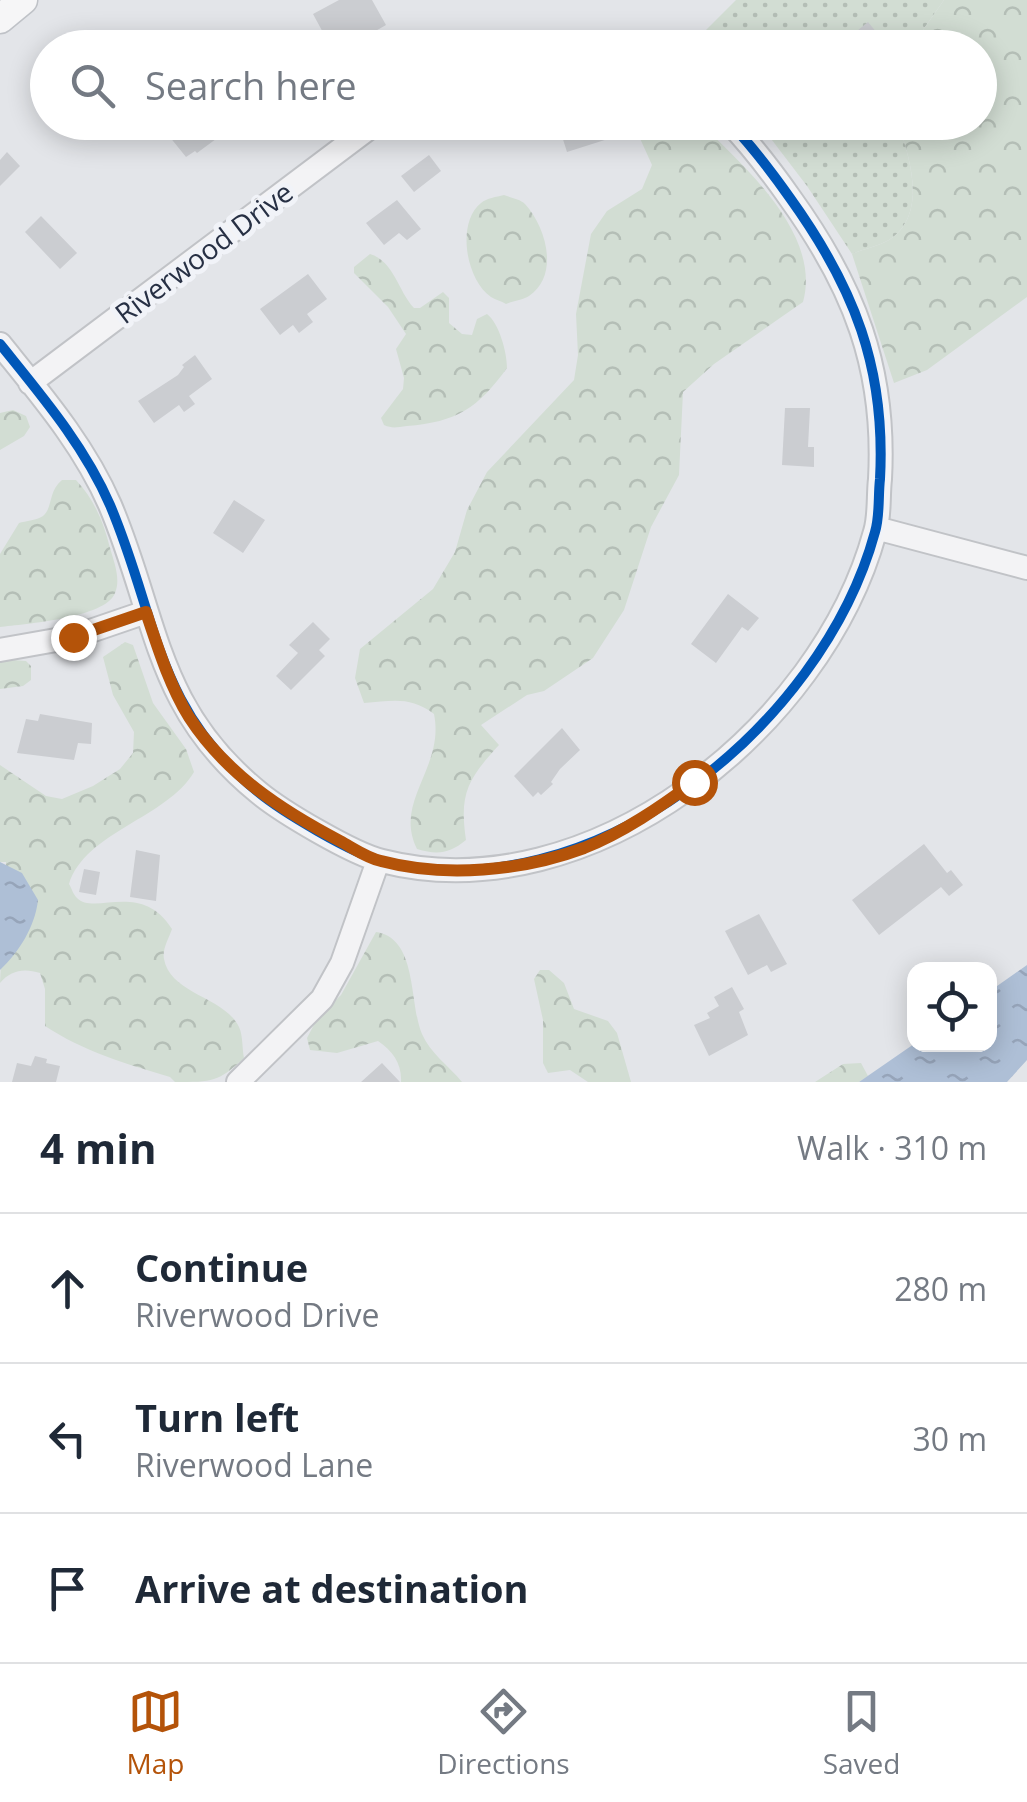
<!DOCTYPE html>
<meta charset="utf-8">
<style>
body{margin:0;font-family:"Open Sans",sans-serif;background:#f6f6f7;color:#1f2937}
.controls{position:absolute;right:30px;bottom:30px;display:grid;overflow:hidden;border-radius:20px;box-shadow:0 5px 25px #0003}
.controls button{width:90px;height:90px;display:grid;place-items:center;padding:0;border:0;border-bottom:2px solid #e0e1e3;background:#fff;color:#1f2937;font:50px sans-serif}
.stop{position:absolute;width:30px;height:30px;margin:-22px;border:8px solid #b45309;border-radius:50%;background:#fff}
.stop.end{background:#b45309;border-color:#fff;box-shadow:0 2px 10px #0008}
.list{margin:0;padding:0;list-style:none}
h2{display:flex;justify-content:space-between;align-items:center;height:130px;margin:0;padding:0 40px;font-size:42px}
h2 small{font-size:32px;font-weight:400;color:#747a83}
.list li{display:grid;grid-template-columns:65px 1fr auto;gap:30px;align-items:center;box-sizing:border-box;height:150px;padding:0 40px;border-top:2px solid #e0e1e3}
.list b{display:block;font-size:38px;white-space:nowrap}
.list p{margin:0;font-size:32px;white-space:nowrap;color:#747a83}
.list em{font-size:32px;font-style:normal;color:#747a83}
.icon{flex:none;width:55px;height:55px;fill:none;stroke:currentColor;stroke-width:2;stroke-linecap:round;stroke-linejoin:round}
.map{position:relative;flex:none;width:1027px;height:1082px;overflow:hidden}
.search{position:absolute;background:#fff;box-shadow:0 5px 25px #0003;left:30px;right:30px;top:30px;height:110px;display:flex;align-items:center;gap:25px;box-sizing:border-box;padding:0 35px;border-radius:55px;color:#747a83;font-size:38px}
.sheet{height:580px;background:#fff}
nav{display:flex;justify-content:space-around;align-items:center;box-sizing:border-box;height:140px;border-top:2px solid #e0e1e3;background:#fff;font-size:28px;color:#747a83}
nav a{display:grid;justify-items:center;gap:5px}
nav .on{color:#b45309}
.map>svg:first-child{display:block}
.grass{fill:url(#grass-dots)}
.forest{fill:url(#forest-crowns)}
.water{fill:url(#water-ripples)}
.building{fill:#cbcdd1}
.lines{fill:none;stroke-linecap:round;stroke-linejoin:round}
.minor-casing{stroke:#c1c3c7;stroke-width:26}
.major-casing{stroke:#bfc2c7;stroke-width:31}
.minor{stroke:#f3f3f5;stroke-width:22}
.major{stroke:#f6f6f7;stroke-width:28}
.cycleway-casing{stroke:#f1f3f8;stroke-width:16}
.cycleway{stroke:#0057b8;stroke-width:10}
.route{stroke:#b45309;stroke-width:12}
.labels{text-anchor:middle;stroke-width:10;stroke-linejoin:round;paint-order:stroke}
.street-label{font-size:28px;fill:#273044;stroke:#f1f3f8}
</style>
<div class="map">
<svg width="1027" height="1082" viewBox="0 0 1027 1082">
<defs>
<pattern id="grass-dots" width="8" height="8" patternUnits="userSpaceOnUse" patternTransform="scale(2.5)"><rect width="8" height="8" fill="#d2ddd3"/><path d="M2 2h.1M6 6h.1" fill="none" stroke="#b4beb6" stroke-width="1.8" stroke-linecap="round"/></pattern>
<pattern id="forest-crowns" width="20" height="18" patternUnits="userSpaceOnUse" patternTransform="scale(2.5)"><rect width="20" height="18" fill="#d2ddd3"/><path d="M2 6a3 3 0 1 1 6 0M12 15a3 3 0 1 1 6 0" fill="none" stroke="#b4beb6"/></pattern>
<pattern id="water-ripples" width="26" height="14" patternUnits="userSpaceOnUse" patternTransform="scale(2.5)"><rect width="26" height="14" fill="#aebfd6"/><path d="M2 4q2-2 4 0t4 0M15 11q2-2 4 0t4 0" fill="none" stroke="#96a4b9"/></pattern>
</defs>
<rect width="100%" height="100%" fill="#e3e5e9"/>
<path class="grass" d="M736,0h208l-33,47 -207,1 -6,-10z
M759,123h139c12,35 30,92 -9,117 -10,6 -26,9 -37,14l-45,-68z"/>
<path class="forest" d="M944,0h83v297l-100,73 -33,13 -42,-129c11,-5 27,-8 37,-14 39,-25 21,-82 9,-117l82,-1v-74l-69,-1z
M633,123h67c43,42 122,111 103,179l-89,62 -31,28 -4,83 -28,52 -27,83 -31,48 -49,33 -17,4 -46,30 18,20c-31,34 -40,48 -33,95 -17,14 -29,15 -49,9 -24,-48 28,-81 17,-135 -24,-18 -41,-13 -70,-11l-9,-25 5,-29 73,-60 22,-37 12,-42 20,-38 87,-92 4,-25 -2,-41 15,-80 16,-23 35,-22 10,-24z
M504,195c7,3 16,4 21,9 21,23 35,71 4,92 -6,4 -16,5 -23,8 -5,-3 -10,-4 -15,-7 -25,-17 -35,-74 -10,-94 6,-5 15,-6 23,-8z
M370,254c24,7 28,37 44,54h6l23,-16 6,6v25l13,11 10,1 5,-16 10,-5c12,9 20,38 20,54 -29,40 -50,54 -100,58 -10,1 -14,3 -23,-1l-3,-7 22,-29 1,-11 -8,-29 10,-15 -18,-27 -34,-34v-6z
M13,410l13,6 4,11 -6,9 -24,14v-37z
M62,480h14c18,19 28,43 34,68 4,14 11,31 5,45 -9,25 -91,31 -115,34v-73l19,-31c6,-2 19,-3 24,-7 10,-8 5,-25 19,-36z
M125,642l8,3 20,58 33,46 8,23c-27,46 -109,60 -125,112 3,5 4,10 8,14 18,18 64,-18 95,31 -3,9 -10,20 -8,30 6,35 61,38 75,68 4,8 3,22 5,31 -26,24 -31,24 -69,24l-5,-5c-44,-13 -87,-26 -125,-51v-37l-5,-16c-16,-5 -29,-3 -40,10l6,-121h-6v-97l46,31 16,3 31,-13 27,-17 13,-16 1,-21 -21,-37 -10,-38z
M12,660l14,1 5,5v14l-8,6 -23,3v-28z
M376,932c42,6 33,72 46,102 8,19 27,32 40,48h-61c1,-18 -8,-31 -23,-41l-41,12 -27,-3 -3,-12 11,-21 23,-22z
M540,970h9l15,13 10,26 34,12 9,12 14,49h-43l-18,-12 -22,3 -5,-10v-43l-9,-41z
M861,1063l7,13 -9,6h-44l28,-18z"/>
<path class="water" d="M0,862l22,11 16,27c-3,27 -19,52 -38,70z
M1027,965v95l-20,22h-148l55,-38h76v-53z"/>
<path class="building" d="M339,0h33l14,25 -21,12 3,5 -9,6h-13l-9,-16 -11,6 -13,-24z
M868,22l14,17 -11,9h-9l-10,-13z
M187,122h52l-42,31 -2,-2 -9,6 -17,-21z
M582,122h24l5,16 -44,14 -7,-22z
M7,152l13,14 -20,20v-26z
M429,155l12,16 -27,21 -13,-16z
M397,200l24,29 -14,11 -8,-7 -15,12 -18,-22z
M41,216l36,37 -17,16 -35,-37z
M308,274l19,25 -20,15 6,8 -14,11 -6,-8 -13,10 -20,-26z
M195,355l17,24 -23,17 6,8 -11,8 -5,-7 -25,18 -16,-22 40,-26 6,-8 -2,-2z
M785,408h25l-2,39h6v20l-32,-2z
M234,500l31,20 -22,33 -30,-20z
M728,594l31,24 -11,13 -6,-4 -26,36 -25,-19z
M313,622l17,17 -11,11 6,6 -34,34 -15,-14 22,-23 -9,-8z
M40,714l52,9 -1,21 -13,-1 -4,17 -57,-7 9,-34 12,2z
M562,728l18,22 -20,19 -9,13 2,2 -12,11 -3,-3 -5,5 -19,-21z
M924,844l23,29 4,-3 12,15 -14,11 -8,-9 -62,48 -27,-35z
M136,850l24,5 -4,46 -26,-4z
M84,869l16,3 -4,23 -17,-3z
M759,914l28,50 -16,8 -4,-7 -19,10 -23,-44z
M732,987l12,22 -5,3 9,23 -39,21 -15,-31 16,-7 -3,-5 12,-7 -5,-9z
M35,1056l12,3 -1,4 14,3 -4,16h-44l5,-19 14,3z
M382,1063l18,19h-39z"/>
<g class="lines">
<g class="minor-casing">
<path id="minor" d="M525,48l23,-5 48,5
M0,344c41,51 84,101 110,161 48,113 44,202 148,287 24,20 95,62 124,69 208,53 440,-134 493,-329 5,-16 3,-36 5,-53 6,-111 -26,-192 -90,-281 -19,-27 -38,-52 -61,-76
M30,383l347,-261
M876,528l151,40
M0,650l73,-13 73,-25
M238,1082l84,-83 20,-36 36,-102"/>
</g>
<g class="major-casing">
<path id="major" d="M0,19l23,-19"/>
</g>
<use href="#minor" class="minor"/>
<use href="#major" class="major"/>
<g class="cycleway-casing">
<path id="cycleway" d="M0,344c41,51 84,101 110,161 48,113 44,202 148,287 24,20 95,62 124,69 208,53 440,-134 493,-329 5,-16 3,-36 5,-53 6,-111 -26,-192 -90,-281 -19,-27 -38,-52 -61,-76"/>
</g>
<use href="#cycleway" class="cycleway"/>
</g>
<g class="lines">
<path class="route" d="M73,637l73,-25c12,36 23,72 43,105 37,57 92,93 151,124 13,7 27,17 41,20 64,17 141,10 203,-13 40,-16 76,-41 110,-66"/>
</g>
<g class="labels">
<g class="street-label">
<text transform="translate(204 253) rotate(-37)" y="10">Riverwood Drive</text>
</g>
</g>
</svg>
<div class="controls">
<button><svg class="icon" aria-label="locate" viewBox="0 0 24 24"><circle cx="12" cy="12" r="6"/><path d="M12 2v4M12 18v4M2 12h4M18 12h4"/></svg></button>
</div>
<div class="stop" style="left:694px;top:782px"></div>
<div class="stop end" style="left:73px;top:637px"></div>
<div class="search"><svg class="icon" aria-label="search" viewBox="0 0 24 24"><circle cx="10" cy="10" r="6"/><path d="M15 15l6 6"/></svg>Search here</div>
</div>
<section class="sheet">
<h2>4 min<small>Walk · 310 m</small></h2>
<ul class="list">
<li><svg class="icon" aria-label="ahead" viewBox="0 0 24 24"><path d="M12 20V5M6 11l6-6 6 6"/></svg><div><b>Continue</b><p>Riverwood Drive</p></div><em>280 m</em></li>
<li><svg class="icon" aria-label="left" viewBox="0 0 24 24"><path d="M17 20v-9H6M10 6l-5 5 5 5"/></svg><div><b>Turn left</b><p>Riverwood Lane</p></div><em>30 m</em></li>
<li><svg class="icon" aria-label="arrive" viewBox="0 0 24 24"><path d="M6 21V4h12l-3 4 3 4H6"/></svg><div><b>Arrive at destination</b></div></li>
</ul>
</section>
<nav>
<a class="on"><svg class="icon" aria-label="map" viewBox="0 0 24 24"><path d="M3 6l6-2 6 2 6-2v14l-6 2-6-2-6 2zM9 4v14M15 6v14"/></svg>Map</a>
<a><svg class="icon" aria-label="directions" viewBox="0 0 24 24"><path d="M12 3l9 9-9 9-9-9zM9 14v-3h6M13 9l2 2-2 2"/></svg>Directions</a>
<a><svg class="icon" aria-label="saved" viewBox="0 0 24 24"><path d="M7 4h10v16l-5-4-5 4z"/></svg>Saved</a>
</nav>
